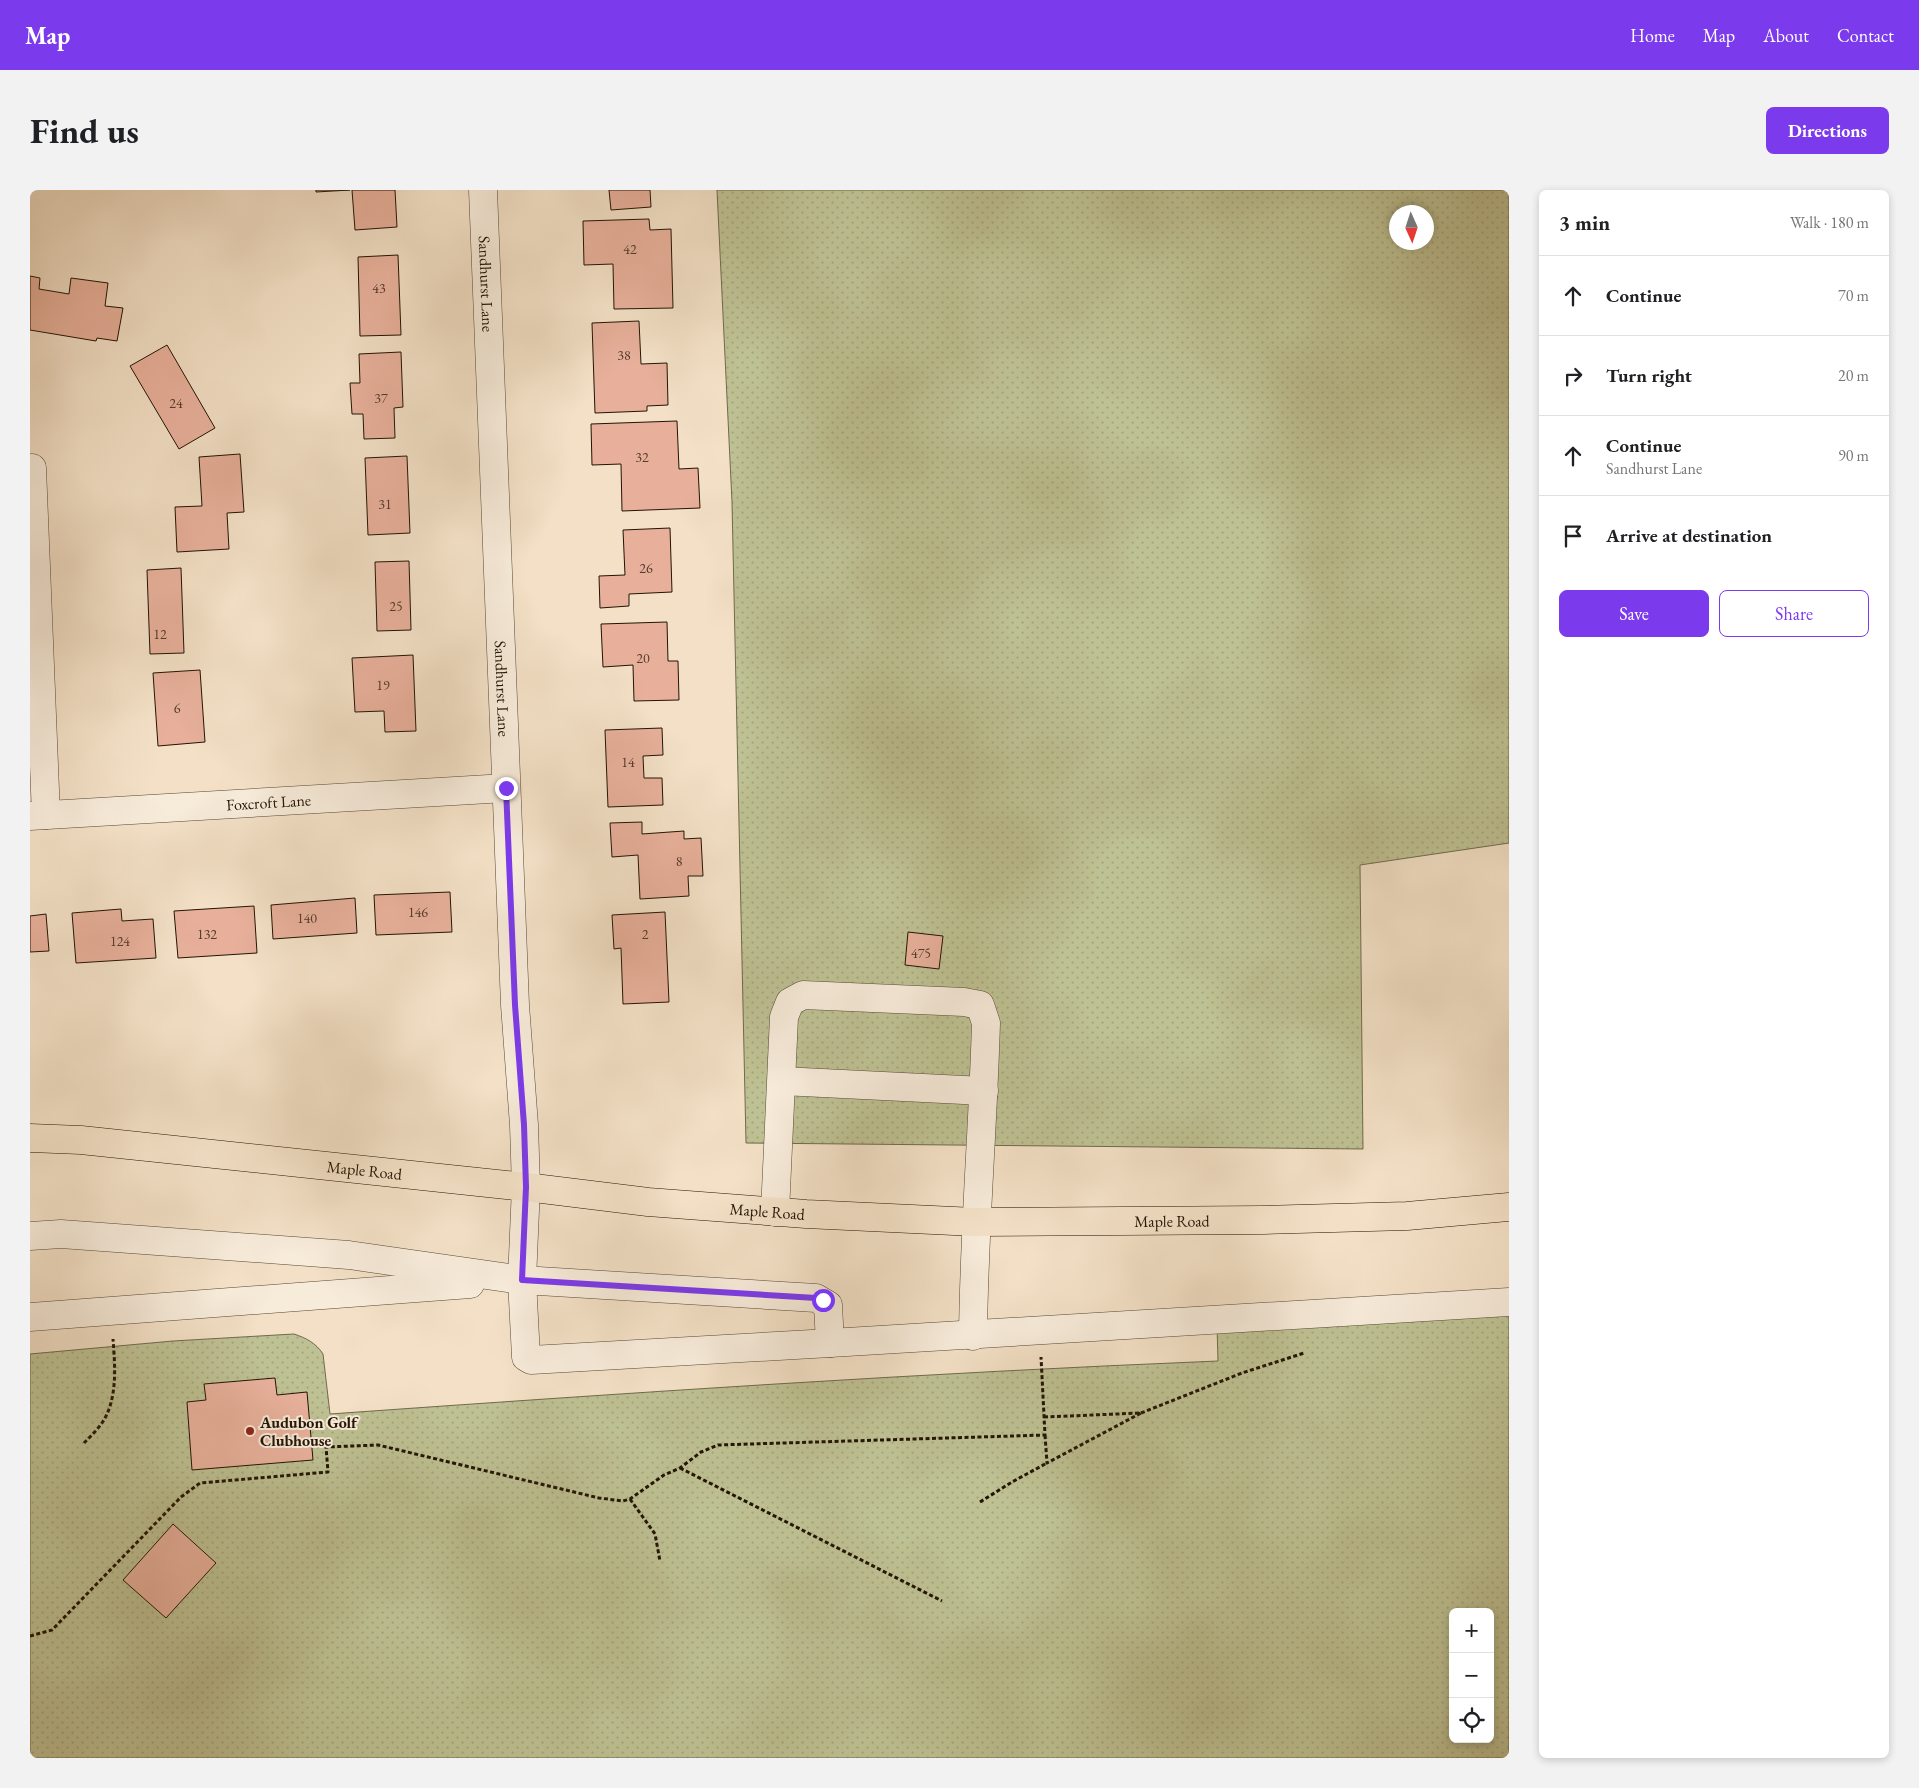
<!DOCTYPE html>
<meta charset="utf-8">
<style>
body{margin:0;font-family:"EB Garamond",serif;background:#f2f2f2;color:#202124}
.controls{position:absolute;right:15px;bottom:15px;display:grid;overflow:hidden;border-radius:8px;box-shadow:0 2px 8px #0003}
.controls button{width:45px;height:45px;display:grid;place-items:center;padding:0;border:0;border-bottom:1px solid #e0e0e0;background:#fff;color:#202124;font:25px sans-serif}
.compass{position:absolute;left:1359px;top:15px;width:45px;height:45px;border-radius:50%;background:#fff;box-shadow:0 2px 8px #0003;rotate:177deg}
.stop{position:absolute;width:15px;height:15px;margin:-11px;border:4px solid #7c3aed;border-radius:50%;background:#fff}
.stop.end{background:#7c3aed;border-color:#fff;box-shadow:0 1px 5px #0008}
.list{margin:0;padding:0;list-style:none}
h2{display:flex;justify-content:space-between;align-items:center;height:65px;margin:0;padding:0 20px;font-size:21px}
h2 small{font-size:16px;font-weight:400;color:#757577}
.list li{display:grid;grid-template-columns:32px 1fr auto;gap:15px;align-items:center;box-sizing:border-box;height:80px;padding:0 20px;border-top:1px solid #e0e0e0}
.list b{display:block;font-size:19px;white-space:nowrap}
.list p{margin:0;font-size:16px;white-space:nowrap;color:#757577}
.list em{font-size:16px;font-style:normal;color:#757577}
.actions{display:flex;gap:10px;padding:15px 20px}
.actions a{flex:1;padding:11px 0;border:1px solid #7c3aed;border-radius:8px;text-align:center;font-size:18px;color:#7c3aed}
.actions .main{background:#7c3aed;color:#fff}
.icon{flex:none;width:28px;height:28px;fill:none;stroke:currentColor;stroke-width:2;stroke-linecap:round;stroke-linejoin:round}
.map{position:relative;flex:none;width:1479px;height:1568px;overflow:hidden;border-radius:8px}
header{display:flex;align-items:center;gap:30px;box-sizing:border-box;height:70px;padding:0 25px;background:#7c3aed;color:#fff}
header strong{font-size:24px}
nav{display:flex;gap:28px;margin-inline-start:auto;font-size:18px}
.intro{display:flex;align-items:center;justify-content:space-between;box-sizing:border-box;height:120px;padding:0 30px}
h1{margin:0;font-size:35px}
.button{padding:12px 22px;border-radius:8px;background:#7c3aed;color:#fff;font-size:18px;font-weight:700}
main{display:flex;gap:30px;padding:0 30px}
aside{flex:1;background:#fff;border-radius:8px;box-shadow:0 2px 8px #0003}
.map>svg:first-child{display:block}
.green{fill:url(#green-dots);stroke:#706a4c;fill-rule:evenodd}
.building{fill:#e8b09b;stroke:#221404}
.lines{fill:none;stroke-linecap:round;stroke-linejoin:round}
.minor-casing{stroke:#564734;stroke-width:29}
.major-casing{stroke:#221404;stroke-width:29}
.path{stroke:#221404;stroke-width:3;stroke-dasharray:4 2.5;stroke-linecap:butt}
.minor{stroke:#f7ebda;stroke-width:28}
.major{stroke:#f3e0c6;stroke-width:28}
.route{stroke:#7c3aed;stroke-width:6}
.poi-dot{fill:#8f2418;stroke:#f7ebda;stroke-width:2}
.labels{text-anchor:middle;stroke-width:4;stroke-linejoin:round;paint-order:stroke}
.number-label{font-size:14px;fill:#543b2a}
.street-label{font-size:16px;fill:#221404;stroke:#f7ebda}
.poi-label{font-size:16px;font-weight:bold;fill:#221404;stroke:#f7ebda;text-anchor:start}
</style>
<header>
<strong>Map</strong>
<nav><a>Home</a><a>Map</a><a>About</a><a>Contact</a></nav>
</header>
<div class="intro"><h1>Find us</h1><a class="button">Directions</a></div>
<main>
<div class="map">
<svg width="1479" height="1568" viewBox="0 0 1479 1568">
<defs>
<pattern id="green-dots" width="8" height="8" patternUnits="userSpaceOnUse" patternTransform="scale(1.25)"><rect width="8" height="8" fill="#bec193"/><path d="M2 2h.1M6 6h.1" fill="none" stroke="#a3a57d" stroke-width="1.8" stroke-linecap="round"/></pattern>
</defs>
<rect width="100%" height="100%" fill="#f3e0c6"/>
<filter id="stains"><feTurbulence type="fractalNoise" baseFrequency=".004" numOctaves="4"/><feColorMatrix values="0 0 0 0 .2 0 0 0 0 .09 0 0 0 0 .02 0 0 0 .5 -.17"/></filter>
<radialGradient id="worn" r=".72"><stop offset=".6" stop-color="#630" stop-opacity="0"/><stop offset="1" stop-color="#630" stop-opacity=".3"/></radialGradient>
<path class="green" d="M687,0h792v653l-149,22 3,284 -617,-6 -14,-641zM1366,22h30v30h-30z
M1479,1120v448h-1479v-404l143,-13 121,-7c12,4 22,9 29,20l7,60c296,-21 592,-41 888,-53l-1,-35zM1423,1422h37v127h-37z"/>
<path class="building" d="M286,0h34l-34,2z
M322,0h43l2,37 -42,3z
M579,0h41l1,17 -40,3z
M619,29l1,11 21,-1 2,79 -59,1 -1,-45 -29,1 -1,-44z
M368,65l3,80 -41,1 -2,-79z
M0,86l10,2 -1,11 30,5 2,-16 37,5 -3,23 18,2 -6,33 -20,-3 -1,3 -66,-11z
M609,131l2,43 26,-1 1,42 -21,1v5l-52,2 -3,-90z
M137,155l48,83 -36,21 -49,-83z
M371,162l2,55 -9,1 1,30 -31,1 -1,-25h-11l-2,-31h10l-1,-29z
M647,231l2,48 19,-1 2,40 -78,3 -1,-47 -29,1 -1,-41z
M210,264l4,58 -17,1 2,36 -52,3 -2,-45 27,-1 -3,-49z
M377,266l3,77 -42,2 -3,-77z
M640,338l2,64 -43,2v12l-29,2 -1,-32 26,-1 -2,-45z
M379,371l2,69 -34,1 -2,-69z
M151,378l3,85 -34,1 -3,-84z
M637,432l1,39h10l1,39 -45,1 -1,-36 -30,2 -2,-43z
M383,465l3,76 -31,1 -1,-21 -29,1 -3,-54z
M170,480l5,72 -47,4 -5,-73z
M632,538l1,27 -20,1 1,22h18l1,27 -55,2 -3,-77z
M612,632v12l42,-3v8l17,-1 2,38h-15l1,20 -49,3 -2,-44 -26,2 -2,-34z
M420,702l2,40 -76,3 -2,-40z
M325,708l2,35 -84,6 -2,-34z
M224,716l3,47 -79,5 -4,-47z
M91,719l1,12 31,-2 3,39 -80,5 -4,-50z
M635,722l4,90 -46,2 -2,-56 -7,1 -2,-34z
M16,724l3,37 -19,1v-36z
M878,742l35,4 -4,33 -34,-4z
M245,1188l2,17 30,-3 6,68 -121,10 -5,-68 19,-2 -2,-16z
M143,1334l43,39 -50,55 -43,-38z"/>
<g class="lines">
<g class="minor-casing">
<g id="minor">
<path id="s1" d="M453,0l32,815 9,120 2,62 -4,93 4,77 5,3 299,-17"/>
<path d="M2,278l14,347"/>
<path id="s2" d="M0,626l476,-28"/>
<path d="M752,891l202,10"/>
<path d="M745,1022l9,-195 6,-15 13,-7 161,7 16,3 6,18c-3,105 -12,208 -13,313"/>
<path d="M0,1046l31,-2 288,21 173,25 294,18 12,7 2,38 679,-41"/>
<path d="M0,1127l440,-33"/>
</g>
</g>
<g class="major-casing">
<g id="major">
<path id="s3" d="M0,948l51,2 445,47 122,15 158,12 169,8 288,-2 144,-4 102,-9"/>
</g>
</g>
<path class="path" d="M1111,1223l101,-40 62,-20
M1014,1227l97,-4 -94,50 -2,-28
M54,1253c6,-6 13,-13 18,-20 16,-24 13,-57 11,-84
M650,1278l262,133
M600,1309l25,35 5,27
M950,1312l32,-20 35,-19
M0,1446l22,-6 129,-133 19,-14 128,-11 -2,-25 52,-2 221,53 24,3 7,-2 34,-24 16,-7 21,-16 17,-7 327,-10 -4,-78"/>
<use href="#minor" class="minor"/>
<use href="#major" class="major"/>
</g>
<g class="lines">
<path class="route" d="M476,598l9,217 9,120 2,62 -4,93 294,18 7,2"/>
</g>
<circle class="poi-dot" cx="220" cy="1241" r="5"/>
<g class="labels">
<g class="number-label">
<text x="600" y="64">42</text>
<text x="349" y="103">43</text>
<text x="594" y="170">38</text>
<text x="351" y="213">37</text>
<text x="146" y="218">24</text>
<text x="612" y="272">32</text>
<text x="355" y="319">31</text>
<text x="616" y="383">26</text>
<text x="366" y="421">25</text>
<text x="130" y="449">12</text>
<text x="613" y="473">20</text>
<text x="353" y="500">19</text>
<text x="147" y="523">6</text>
<text x="598" y="577">14</text>
<text x="649" y="676">8</text>
<text x="388" y="727">146</text>
<text x="277" y="733">140</text>
<text x="177" y="749">132</text>
<text x="615" y="749">2</text>
<text x="90" y="756">124</text>
<text x="891" y="768">475</text>
</g>
<g class="street-label">
<text dy="6" stroke="none"><textPath href="#s1" startOffset="94">Sandhurst Lane</textPath></text>
<text dy="6" stroke="none"><textPath href="#s1" startOffset="499">Sandhurst Lane</textPath></text>
<text dy="6" stroke="none"><textPath href="#s2" startOffset="239">Foxcroft Lane</textPath></text>
<text dy="6" stroke="none"><textPath href="#s3" startOffset="336">Maple Road</textPath></text>
<text dy="6" stroke="none"><textPath href="#s3" startOffset="741">Maple Road</textPath></text>
<text dy="6" stroke="none"><textPath href="#s3" startOffset="1146">Maple Road</textPath></text>
</g>
<g class="poi-label">
<text x="230" y="1238">Audubon Golf<tspan x="230" dy="18">Clubhouse</tspan></text>
</g>
</g>
<rect width="100%" height="100%" filter="url(#stains)"/>
<rect width="100%" height="100%" fill="url(#worn)"/>
</svg>
<div class="controls">
<button>+</button>
<button>−</button>
<button><svg class="icon" aria-label="locate" viewBox="0 0 24 24"><circle cx="12" cy="12" r="6"/><path d="M12 2v4M12 18v4M2 12h4M18 12h4"/></svg></button>
</div>
<svg class="compass" viewBox="-18 -18 36 36"><path d="M0-13l5 13h-10z" fill="#e53935"/><path d="M0 13l5-13h-10z" fill="#757577"/></svg>
<div class="stop" style="left:793px;top:1110px"></div>
<div class="stop end" style="left:476px;top:598px"></div>
</div>
<aside>
<h2>3 min<small>Walk · 180 m</small></h2>
<ul class="list">
<li><svg class="icon" aria-label="ahead" viewBox="0 0 24 24"><path d="M12 20V5M6 11l6-6 6 6"/></svg><div><b>Continue</b></div><em>70 m</em></li>
<li><svg class="icon" aria-label="right" viewBox="0 0 24 24"><path d="M7 20v-9h11M14 6l5 5-5 5"/></svg><div><b>Turn right</b></div><em>20 m</em></li>
<li><svg class="icon" aria-label="ahead" viewBox="0 0 24 24"><path d="M12 20V5M6 11l6-6 6 6"/></svg><div><b>Continue</b><p>Sandhurst Lane</p></div><em>90 m</em></li>
<li><svg class="icon" aria-label="arrive" viewBox="0 0 24 24"><path d="M6 21V4h12l-3 4 3 4H6"/></svg><div><b>Arrive at destination</b></div></li>
</ul>
<div class="actions"><a class="main">Save</a><a>Share</a></div>
</aside>
</main>
